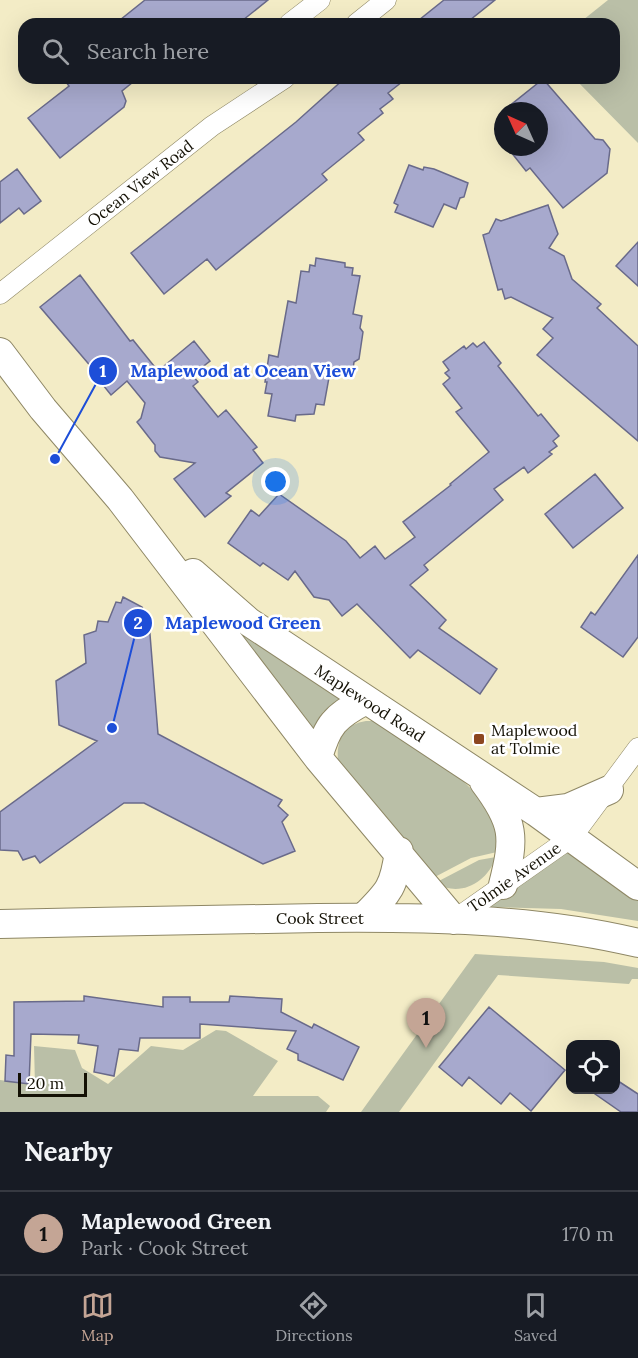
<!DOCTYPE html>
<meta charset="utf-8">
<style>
body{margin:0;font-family:Lora,serif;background:#20242c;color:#f1f3f6}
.controls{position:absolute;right:18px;bottom:18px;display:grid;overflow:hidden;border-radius:12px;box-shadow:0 6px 24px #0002}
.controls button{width:54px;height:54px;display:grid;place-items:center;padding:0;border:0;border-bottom:2px solid #363941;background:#171b24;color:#f1f3f6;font:30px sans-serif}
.compass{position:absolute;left:494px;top:102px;width:54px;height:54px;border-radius:50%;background:#171b24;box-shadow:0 6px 24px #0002;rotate:315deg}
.scale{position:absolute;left:18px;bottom:15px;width:69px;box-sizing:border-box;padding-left:6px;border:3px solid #131004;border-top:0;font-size:16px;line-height:21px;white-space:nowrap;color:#131004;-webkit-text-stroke:4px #fff;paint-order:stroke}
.you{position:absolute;left:276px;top:482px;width:21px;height:21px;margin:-15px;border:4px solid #fff;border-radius:50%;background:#1a73e8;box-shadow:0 0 0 9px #1a73e833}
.badge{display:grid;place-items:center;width:39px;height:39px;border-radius:50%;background:#c4a595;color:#111;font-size:20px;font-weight:700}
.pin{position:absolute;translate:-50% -50px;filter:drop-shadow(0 2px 3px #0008)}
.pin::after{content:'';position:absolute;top:32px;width:21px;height:18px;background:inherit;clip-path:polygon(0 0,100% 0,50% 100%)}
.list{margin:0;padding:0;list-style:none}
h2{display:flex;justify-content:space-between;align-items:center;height:78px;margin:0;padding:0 24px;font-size:26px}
h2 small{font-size:20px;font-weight:400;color:#9ea1a6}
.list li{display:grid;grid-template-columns:39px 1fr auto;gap:18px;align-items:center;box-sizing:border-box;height:84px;padding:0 24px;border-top:2px solid #363941}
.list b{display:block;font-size:22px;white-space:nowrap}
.list p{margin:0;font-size:20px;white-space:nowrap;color:#9ea1a6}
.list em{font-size:20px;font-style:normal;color:#9ea1a6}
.icon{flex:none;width:33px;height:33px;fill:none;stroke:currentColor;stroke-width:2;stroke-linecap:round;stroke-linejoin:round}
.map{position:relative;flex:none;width:638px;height:1112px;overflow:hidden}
.search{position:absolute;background:#171b24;box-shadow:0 6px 24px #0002;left:18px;right:18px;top:18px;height:66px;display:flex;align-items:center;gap:15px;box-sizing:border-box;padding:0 21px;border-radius:18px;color:#9ea1a6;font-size:22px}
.sheet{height:162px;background:#171b24}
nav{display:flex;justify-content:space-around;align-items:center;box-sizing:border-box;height:84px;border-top:2px solid #363941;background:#171b24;font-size:16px;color:#9ea1a6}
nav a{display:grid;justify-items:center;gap:3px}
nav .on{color:#c4a595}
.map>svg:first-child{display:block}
.green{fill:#babfa7}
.building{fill:#a7a9cd;stroke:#696a8a;stroke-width:1.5}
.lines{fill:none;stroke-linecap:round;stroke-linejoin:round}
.street-casing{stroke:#8e8765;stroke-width:21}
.secondary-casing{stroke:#8e8765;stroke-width:30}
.street{stroke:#fff;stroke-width:20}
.secondary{stroke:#fff;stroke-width:28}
.poi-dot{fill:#8c461f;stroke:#fff;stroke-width:2}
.labels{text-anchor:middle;stroke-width:5;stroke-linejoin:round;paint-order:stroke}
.street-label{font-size:16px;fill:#131004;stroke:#fff}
.poi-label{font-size:16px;fill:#131004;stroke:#fff;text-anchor:start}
.leader{fill:none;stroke:#1d4ed8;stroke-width:2}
.callout-dot{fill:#1d4ed8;stroke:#fff;stroke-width:2}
.mark-label{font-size:18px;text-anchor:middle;font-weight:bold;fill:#fff}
.callout-label{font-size:18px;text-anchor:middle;font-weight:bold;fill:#1d4ed8;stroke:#fff;stroke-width:5;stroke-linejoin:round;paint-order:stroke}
</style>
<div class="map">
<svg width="638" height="1112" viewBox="0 0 638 1112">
<rect width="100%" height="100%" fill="#f3ecc6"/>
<path class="green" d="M608,0h30v143l-64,-65h40v-54h-36z
M229,623l113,75 -19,14 -11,19z
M366,721h9c46,31 126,66 122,131l-26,6 -40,21 -93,-118c-2,-20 6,-37 28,-40z
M565,850l73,46v25l-77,-12 -74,-2z
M496,857c-9,26 -36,41 -61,26l44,-23z
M475,954l129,8 34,6v11h-6l-3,5 -131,-9 -99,137h-38z
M216,1030l10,1 52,30 -25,35h65l12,10 -4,6h-326v-32l35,5 -1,-39 41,4 7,18 26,16 43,-38 32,4z"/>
<path class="building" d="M145,0h123l-30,24h-123z
M444,0h51l-30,24h-51z
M63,78h75l-16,13 4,10 -2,6 -64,51 -32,-40 41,-32z
M345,78h62l-19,15 5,6 -13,10 3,4 -25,20 6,7 -42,34 5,6 -111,90 -9,-11 -43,35 -33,-41 165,-131z
M543,79l52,60 8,1 7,9 -3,24 -44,35 -33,-40 -4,3 -19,-24h32v-36h-36z
M409,165l14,5 1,-3 10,2 34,14 -4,14 -4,1 -4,11 -12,-5 -11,23 -38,-15 3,-7 -4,-2z
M17,169l24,32 -17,13 -5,-6 -19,15v-41z
M548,205l10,29 -9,14 15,8 8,23 29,25 -4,4 41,38v95l-101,-86 16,-17 -10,-9 10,-11 -42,-21 -6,2 -3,-10 -4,1 -15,-55 6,-2 7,-14 5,2z
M638,242v44l-22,-20z
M316,258l29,5v4l8,1 -1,7 8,1 -7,38 9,2 -2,12 3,4 -4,27 -5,3 -2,14 -22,-4 -6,33 -8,-1 -2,10 -18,1 -1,6 -27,-5 4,-22 -7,-1 2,-11h-2l4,-27 9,2 10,-56 8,2 5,-32 8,1 1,-7 5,1z
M80,275l50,66 3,-1 25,31 36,-30 16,20 -18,14 6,7 -5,4 25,31 8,-7 31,37 -4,3 10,13 -37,30 5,3 -26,21 -31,-38 21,-16 -35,-6 -5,-6v-6l-18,-23 4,-4 4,-15 -18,-22 -16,14 -20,-25 2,-1 -53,-62z
M484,342l17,21 -3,3 40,50 3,-2 18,22 -6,5 4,5 -8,6 3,2 -24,19 -4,-6 -30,22 9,11 -79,65 4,5 -18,15 36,35 -7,8 58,41 -17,25 -62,-44 -8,8 -53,-54 -15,12 -13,-16 -15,-3 -19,-26 -7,9 -25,-17 -3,3 -32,-23 23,-33 8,6 20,-22 67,47 14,17 15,-12 10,13 30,-22 -12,-15 48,-37 -1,-1 39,-32 -33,-40 6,-4 -19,-24 7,-6 -5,-5 4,-3 -6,-8 21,-16 2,3 7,-6 4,4z
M595,474l28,34 -50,40 -28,-34z
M638,555v82l-15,20 -42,-30 10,-15 4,3z
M123,597l19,10 7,15 9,112 124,66 -4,6 10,9 -6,7 13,29 -32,13 -119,-61h-20l-84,60 -5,-7 -12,4 -5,-9 -18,-1v-38l97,-71 -38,-16 -3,-44 30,-18 -2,-28 12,-4 2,-10 10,1 8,-20 5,1z
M84,996l79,11v-10h27v5h39l1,-6 52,3 -1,13 31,16 2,-4 45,23 -16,33 -45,-20v-6l-11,-5 9,-18 -96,-7v14h-60l-2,13 -19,-2 -5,27 -20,-4 4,-26 -20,-3 1,-8 -48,-1 -2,50 -24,-3 1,-26 8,1v-54l70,-1z
M489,1007l76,63 -34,41 -21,-18 -9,11 -32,-27 -7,9 -23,-19z
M615,1079l23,15v18h-17l-33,-23h27z"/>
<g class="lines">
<g class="street-casing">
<path id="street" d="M289,24l31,-24
M356,24l30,-24
M0,294l212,-168 73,-48
M454,920l118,-83 66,-89"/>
</g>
<g class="secondary-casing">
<path id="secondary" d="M0,352l43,57 77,90 198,259 136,162
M193,573l56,49 287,190 102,74
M318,758c9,-33 17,-42 48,-58
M484,782c31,41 31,55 19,103
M536,812l32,-4 41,-18
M363,918c26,-26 31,-30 36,-67
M0,924c106,-2 212,-5 318,-6 106,-1 216,0 320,25"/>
</g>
<use href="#street" class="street"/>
<use href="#secondary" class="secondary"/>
</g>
<rect class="poi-dot" x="473" y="733" width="12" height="12" rx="3"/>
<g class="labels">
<g class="street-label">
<text transform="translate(140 183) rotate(-38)" y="6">Ocean View Road</text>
<text transform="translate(370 703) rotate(33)" y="6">Maplewood Road</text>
<text transform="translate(514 877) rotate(-35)" y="6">Tolmie Avenue</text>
<text x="320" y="924">Cook Street</text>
</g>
<g class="poi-label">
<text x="491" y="736">Maplewood<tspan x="491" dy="18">at Tolmie</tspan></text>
</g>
</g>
<path class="leader" d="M55 459L103 371M112 728L138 623"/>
<g class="callout-dot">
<circle cx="55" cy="459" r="6"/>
<circle cx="112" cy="728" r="6"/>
<circle cx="103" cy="371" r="15"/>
<circle cx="138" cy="623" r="15"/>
</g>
<g class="mark-label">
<text x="103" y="377">1</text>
<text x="138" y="629">2</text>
</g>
<g class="callout-label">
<text x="243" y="377">Maplewood at Ocean View</text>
<text x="243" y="629">Maplewood Green</text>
</g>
</svg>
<div class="controls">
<button><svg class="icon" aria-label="locate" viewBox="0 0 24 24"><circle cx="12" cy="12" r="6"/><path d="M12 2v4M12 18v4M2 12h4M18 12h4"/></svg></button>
</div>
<svg class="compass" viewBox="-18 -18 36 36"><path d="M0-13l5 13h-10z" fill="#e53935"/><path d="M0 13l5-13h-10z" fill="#9ea1a6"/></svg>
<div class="scale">20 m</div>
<div class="you"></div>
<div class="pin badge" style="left:426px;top:1048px">1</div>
<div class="search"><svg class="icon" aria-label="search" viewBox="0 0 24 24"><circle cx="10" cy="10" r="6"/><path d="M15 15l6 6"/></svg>Search here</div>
</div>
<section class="sheet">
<h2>Nearby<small></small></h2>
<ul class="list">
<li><span class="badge">1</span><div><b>Maplewood Green</b><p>Park · Cook Street</p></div><em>170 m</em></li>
</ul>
</section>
<nav>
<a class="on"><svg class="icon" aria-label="map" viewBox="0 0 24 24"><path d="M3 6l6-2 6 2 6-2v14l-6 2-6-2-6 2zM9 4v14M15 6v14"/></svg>Map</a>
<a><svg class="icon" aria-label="directions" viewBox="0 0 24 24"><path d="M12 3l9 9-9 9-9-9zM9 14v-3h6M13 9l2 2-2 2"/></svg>Directions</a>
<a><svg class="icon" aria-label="saved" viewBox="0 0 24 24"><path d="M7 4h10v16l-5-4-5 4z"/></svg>Saved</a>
</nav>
